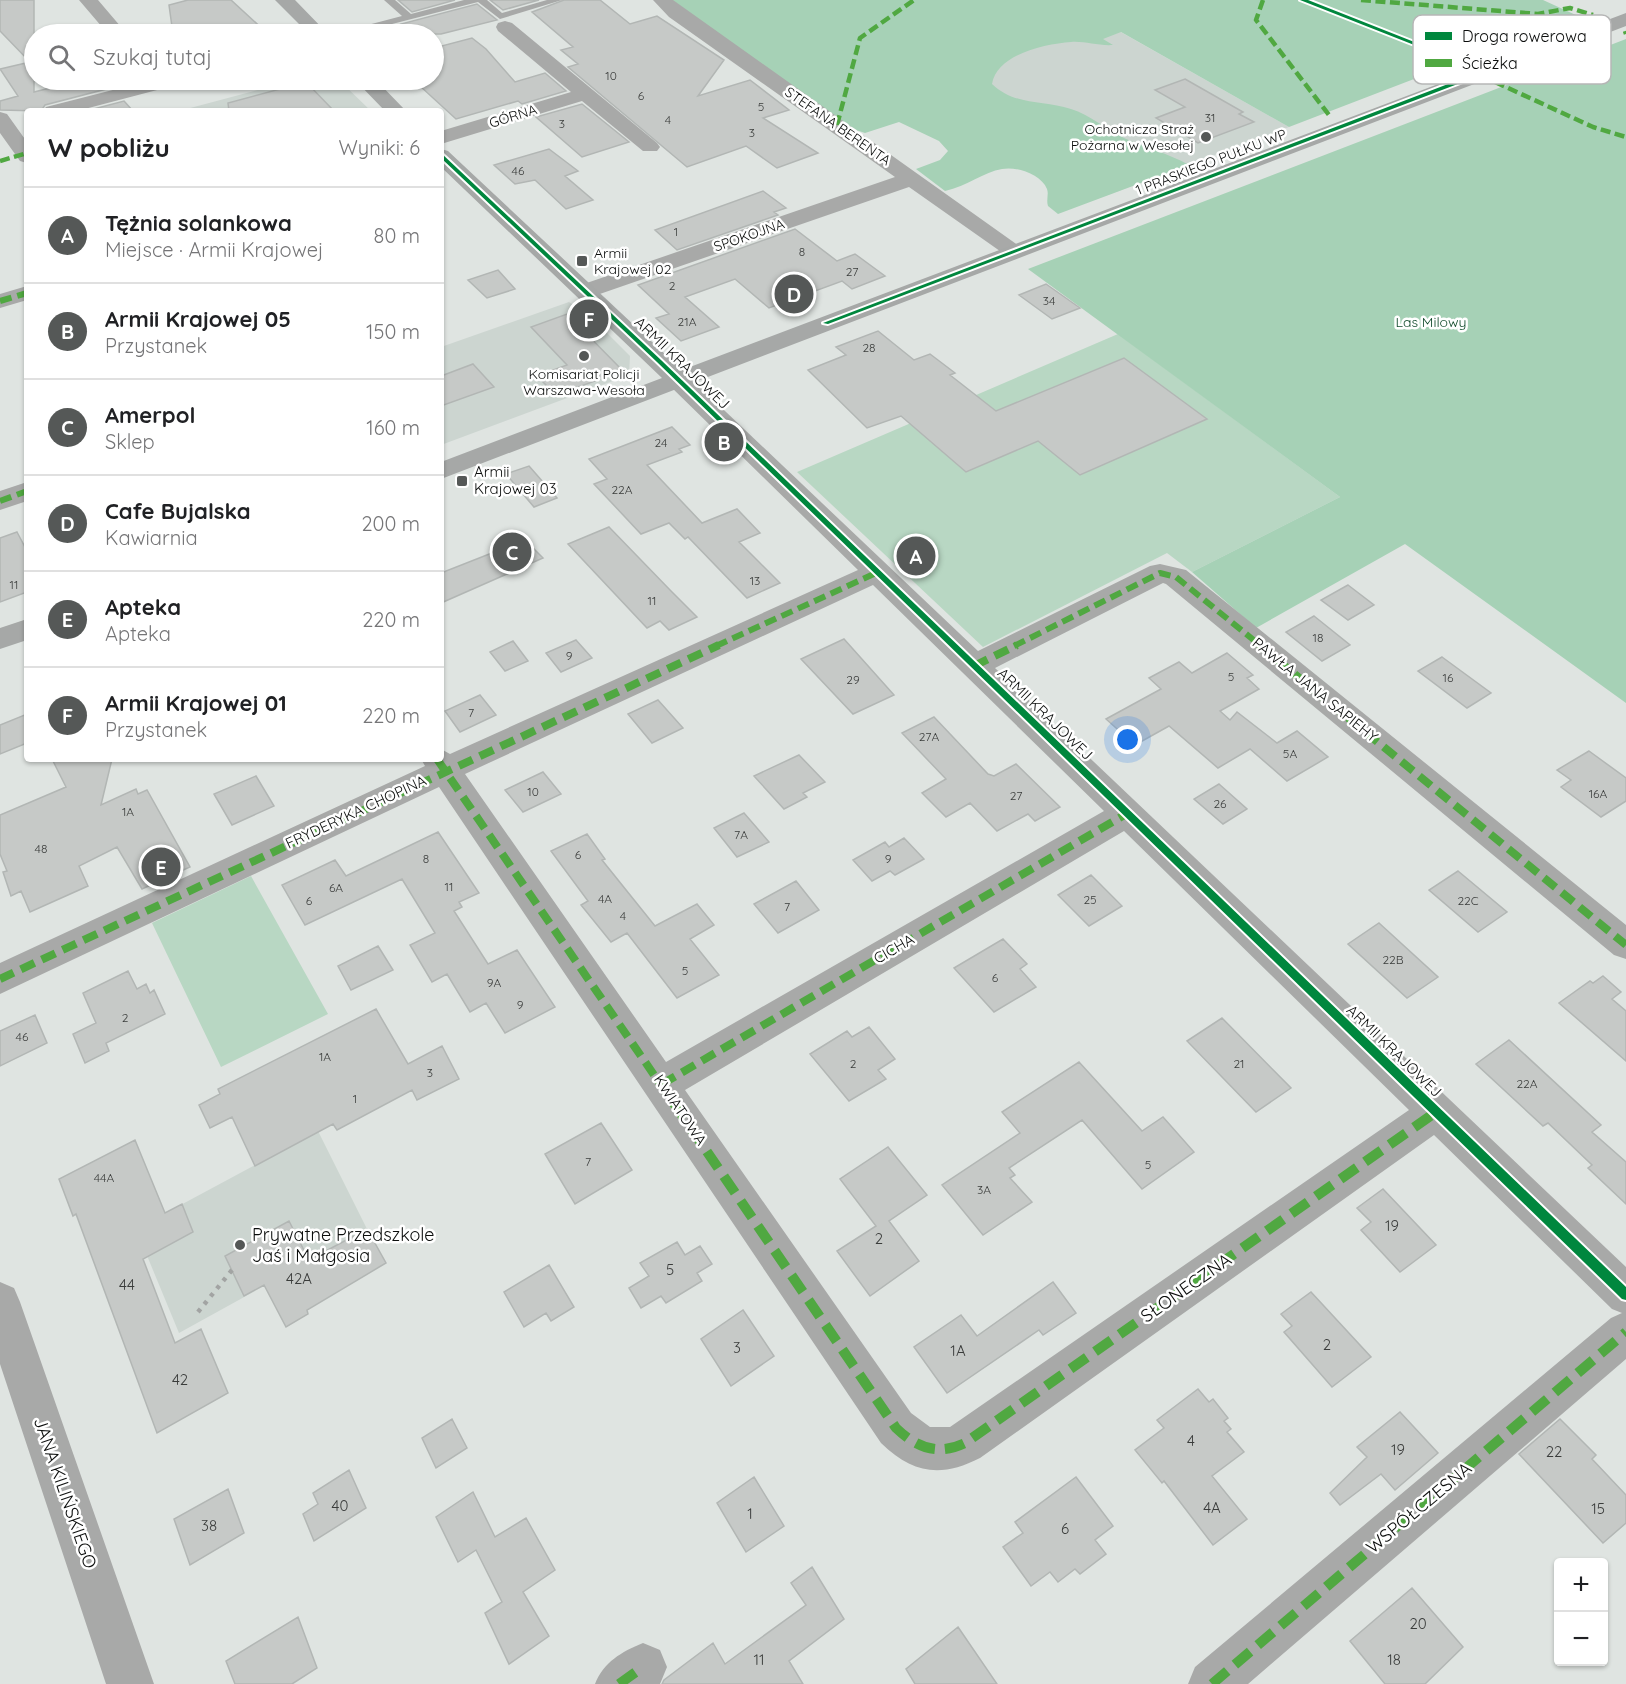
<!DOCTYPE html>
<html lang="pl">
<meta charset="utf-8">
<style>
body{margin:0;font-family:Quicksand,sans-serif;background:#f6f6f6;color:#202124}
.controls{position:absolute;right:18px;bottom:18px;display:grid;overflow:hidden;border-radius:6px;box-shadow:0 2px 4px #0004}
.controls button{width:54px;height:54px;display:grid;place-items:center;padding:0;border:0;border-bottom:2px solid #e0e0e0;background:#fff;color:#202124;font:30px sans-serif}
.you{position:absolute;left:1128px;top:740px;width:21px;height:21px;margin:-15px;border:4px solid #fff;border-radius:50%;background:#1a73e8;box-shadow:0 0 0 9px #1a73e833}
.badge{display:grid;place-items:center;width:39px;height:39px;border-radius:50%;background:#555857;color:#fff;font-size:20px;font-weight:700}
.pin{position:absolute;translate:-50% -50%;border:3px solid #fff;box-shadow:0 2px 6px #0006}
.list{margin:0;padding:0;list-style:none}
h2{display:flex;justify-content:space-between;align-items:center;height:78px;margin:0;padding:0 24px;font-size:26px}
h2 small{font-size:20px;font-weight:400;color:#757577}
.list li{display:grid;grid-template-columns:39px 1fr auto;gap:18px;align-items:center;box-sizing:border-box;height:96px;padding:0 24px;border-top:2px solid #e0e0e0}
.list b{display:block;font-size:22px;white-space:nowrap}
.list p{margin:0;font-size:20px;white-space:nowrap;color:#757577}
.list em{font-size:20px;font-style:normal;color:#757577}
.icon{flex:none;width:33px;height:33px;fill:none;stroke:currentColor;stroke-width:2;stroke-linecap:round;stroke-linejoin:round}
.map{position:relative;flex:none;width:1626px;height:1684px;overflow:hidden}
.search{position:absolute;background:#fff;box-shadow:0 2px 4px #0004;left:24px;top:24px;width:420px;height:66px;display:flex;align-items:center;gap:15px;box-sizing:border-box;padding:0 21px;border-radius:33px;color:#757577;font-size:22px}
.panel{position:absolute;background:#fff;box-shadow:0 2px 4px #0004;left:24px;top:108px;width:420px;height:654px;border-radius:6px}
.map>svg:first-child{display:block}
.built{fill:#ccd5d0}
.green{fill:#b8d7c3}
.forest{fill:#a6d1b6}
.building{fill:#c6c9c7;stroke:#b2b6b4;stroke-width:1.5}
.lines{fill:none;stroke-linecap:round;stroke-linejoin:round}
.path{stroke:#a2a4a3;stroke-width:4.5;stroke-dasharray:4 6;stroke-linecap:butt}
.lane{fill:#a8a9a8;fill-rule:evenodd}
.street{fill:#a8a9a8;fill-rule:evenodd}
.secondary{fill:#a6a8a7;fill-rule:evenodd}
.quiet-far3{stroke:#50a841;stroke-width:4.5;stroke-dasharray:10 4.5;stroke-linecap:butt}
.quiet-far2{stroke:#50a841;stroke-width:6;stroke-dasharray:12 6;stroke-linecap:butt}
.quiet-far1{stroke:#50a841;stroke-width:8;stroke-dasharray:15 8;stroke-linecap:butt}
.quiet{stroke:#50a841;stroke-width:10;stroke-dasharray:20 10;stroke-linecap:butt}
.cycleway-casing{stroke:#fff;stroke-width:4}
.cycleway{fill:#00873e;fill-rule:evenodd}
.poi-dot{fill:#555857;stroke:#fff;stroke-width:2}
.labels{text-anchor:middle;stroke-width:5;stroke-linejoin:round;paint-order:stroke}
.number-label{font-size:12px;fill:#3a3c3b}
.far-street-label{font-size:14px;fill:#0b0d0c;stroke:#fff}
.far-poi-label{font-size:14px;fill:#0b0d0c;stroke:#fff;text-anchor:end}
.far-park-label{font-size:14px;fill:#124b2c;stroke:#fff}
.street-label{font-size:15px;fill:#0b0d0c;stroke:#fff}
.poi-label{font-size:15px;fill:#0b0d0c;stroke:#fff;text-anchor:start}
.near-number-label{font-size:15px;fill:#3a3c3b}
.near-poi-label{font-size:18px;fill:#0b0d0c;stroke:#fff;text-anchor:start}
.near-street-label{font-size:18px;fill:#0b0d0c;stroke:#fff}
.key{fill:#fff;stroke:#b6b6b6;stroke-width:1.5}
.key-label{font-size:16px;fill:#0b0d0c}
</style>
<div class="map">
<svg width="1626" height="1684" viewBox="0 0 1626 1684">
<rect width="100%" height="100%" fill="#dfe4e1"/>
<path class="built" d="M1064,0l225,127 -184,69 -237,-154z
M295,80h44l32,31h-192z
M569,302l18,12 -5,2 9,9 6,-2 33,33 -1,19 -188,70v-98z
M318,1131l49,98 -188,104 -43,-104z"/>
<path class="green" d="M1118,334l222,163 -148,75 -25,-19 -184,94 -186,-175z
M251,876l77,138 -107,53 -69,-144z"/>
<path class="forest" d="M672,0h871l35,16 -289,111 -168,-95 -18,7 10,6c-15,1 -28,-4 -42,-3 -26,2 -74,12 -79,42 23,22 51,16 79,25 19,6 35,20 53,29 21,10 44,15 65,27l-131,49 -10,-8c-2,-6 1,-12 -1,-17 -6,-15 -31,-23 -45,-20 -18,3 -35,17 -57,22l-29,-22 24,-9 8,-9 -9,-10 -40,-19 -34,11 -18,-6z
M1626,39v664l-221,-159 -149,84 -64,-56 148,-75 -312,-228z"/>
<path class="building" d="M0,0h34v92l48,-12h25l7,7 -69,18 -4,6 -41,-1v-9l18,-5 -18,-27 30,-7 -30,-31z
M188,0h43l37,34h-95l-4,-29z
M398,0h57l-43,12z
M490,0h49l-36,10z
M564,0h36l30,24 27,-8 67,44 -26,36 52,-16 39,30 -26,8 55,35 -41,15 -31,-22 -59,21 -119,-100 10,-3 -17,-14 12,-3 -41,-35z
M477,4l20,16 -56,14h-28l-12,-10z
M472,38l14,11 29,33 30,-9 21,18 -44,13 -4,-3 -62,18 -35,-32 4,-1 -5,-5 14,-1v-32z
M1185,79l58,33 -4,2 15,8 -56,21 -42,-25 29,-11 -30,-17z
M306,82l28,29h-105l-1,-8z
M124,101l9,10h-47z
M582,104l47,38 -47,15 -46,-40z
M549,149l29,22 -13,5 28,24 -27,9 -31,-29 -20,4 -21,-19z
M763,191l23,17 -12,4 4,3 -101,35 -22,-20z
M795,229l42,32 18,-7 30,22 -33,13 -10,-8 -73,27 -34,-29 -50,18 34,30 -38,14 -25,-23 13,-4 -31,-29z
M498,270l17,19 -28,9 -19,-18z
M1046,284l34,24 -28,11 -33,-24z
M567,314l56,57 -67,24 -19,-19 30,-11 -36,-38z
M878,331l36,29 16,-6 25,19 -5,2 46,36 128,-53 83,61 -127,56 -42,-34 -72,31 -65,-56 -34,12 -59,-58 38,-15 -10,-8z
M473,364l21,23 -53,19v-30z
M672,427l18,18 -11,4 3,3 -35,13 55,58 35,-14 23,24 -21,9 41,41 -33,15 -59,-61 -3,2 -16,-16 -28,11 -47,-50 13,-5 -18,-20z
M529,466l28,32 -23,9 -28,-33z
M609,527l62,64 26,26 -28,13 -9,-9 -13,7 -79,-84z
M17,532l10,19v41l-27,10v-64z
M525,540l18,18 -102,45v-30z
M1348,585l26,20 -26,15 -27,-20z
M1314,616l36,29 -28,16 -36,-29z
M844,639l50,56 -41,19 -52,-55z
M576,640l16,18 -31,14 -15,-19z
M513,641l15,20 -23,10 -15,-19z
M1227,653l26,22 -6,3 12,11 -39,22 10,9 7,-8 40,31 20,-12 31,26 -41,24 -37,-32 -32,19 -49,-42 -34,19 -29,-26 55,-30 -12,-11 30,-16 13,11z
M1442,657l49,36 -24,15 -49,-37z
M480,695l16,20 -36,17 -15,-21z
M658,700l25,28 -31,15 -24,-29z
M27,714v29l-27,11v-29z
M934,717l54,57 6,2 22,-12 44,43 -25,14 -7,-7 -31,17 -27,-28 -24,14 -24,-24 24,-14 -44,-46z
M1589,751l37,27v23l-25,16 -40,-30 10,-7 -14,-10z
M799,755l26,27 -22,11 4,4 -23,12 -30,-33z
M52,759h60l-11,46 35,-16 2,5 9,-4 43,77 -48,22 -25,-42 -38,19 9,20 -58,26 -9,-21 -10,5 -8,-24 4,-1 -7,-17v-39l66,-28z
M543,772l18,22 -38,18 -18,-22z
M256,776l18,30 -42,19 -18,-31z
M1219,784l28,25 -24,15 -29,-25z
M744,813l25,29 -32,15 -23,-29z
M438,832l41,61 -20,9 3,5 -8,4 34,53 29,-14 38,57 -50,26 -19,-30 -16,9 -23,-38 -15,8 -22,-37 25,-12 -33,-54 -97,46 -23,-40 53,-25 11,16z
M587,834l18,25 -3,1 53,66 42,-22 17,21 -24,14 29,36 -42,23 -50,-65 -16,9 -30,-37 7,-4 -37,-50z
M904,838l20,21 -29,16 -5,-4 -18,10 -19,-21 32,-18 4,5z
M1458,871l49,41 -29,20 -49,-42z
M1091,875l31,31 -33,20 -31,-31z
M796,881l23,29 -41,23 -24,-29z
M1379,923l59,54 -31,21 -59,-54z
M1003,939l24,25 -7,5 16,18 -42,25 -40,-44z
M378,946l15,24 -42,20 -13,-24z
M128,971l9,18 9,-5 4,9 4,-3 11,24 -59,29 3,8 -24,12 -12,-29 23,-11 -13,-30z
M1603,976l18,16 -9,7 14,12v50l-67,-58 31,-22 3,2z
M376,1009l32,55 34,-18 17,33 -42,21 -5,-10 -75,40 -4,-6 -78,42 -23,-49 -22,11 -11,-23 21,-11 -2,-5z
M35,1015l12,28 -47,23v-35z
M1222,1018l69,70 -35,24 -69,-71z
M869,1027l26,32 -17,11 8,9 -37,22 -39,-47 37,-23 5,6z
M1509,1040l92,85 -9,7 34,30v42l-38,-36 4,-3 -44,-42 -5,3 -67,-62z
M1079,1062l63,69 21,-14 31,35 -52,37 -60,-69 -73,48 6,7 -5,3 22,24 -49,33 -41,-50 78,-52 -18,-21z
M601,1123l31,47 -57,34 -30,-50z
M135,1140l30,73 17,-9 11,28 -50,27 32,84 26,-14 27,64 -71,40 -81,-219 -3,2 -14,-37z
M888,1147l39,48 -38,26 30,40 -49,35 -33,-45 39,-25 -36,-47z
M1383,1189l53,56 -36,27 -39,-42 10,-8 -14,-14z
M289,1221l20,39 58,-31 19,34 -79,47 1,4 -22,13 -22,-42 -20,11 -19,-40z
M677,1242l8,13 15,-9 12,18 -15,9 5,8 -36,22 -5,-7 -20,12 -12,-20 20,-12 -9,-13z
M549,1265l25,42 -23,14 -5,-8 -22,14 -20,-35z
M1053,1282l23,31 -33,22 -4,-5 -92,63 -33,-46 47,-32 16,21z
M1311,1292l60,65 -39,30 -48,-55 8,-6 -11,-12z
M743,1310l31,46 -43,30 -30,-47z
M1198,1389l11,13 4,-3 15,19 -4,3 7,8 -4,3 17,20 -32,24 35,43 -34,26 -49,-64 -2,2 -27,-33 29,-22 -7,-8z
M1400,1412l38,41 -43,37 -14,-16 -41,31 -10,-12 37,-36 -10,-10z
M452,1419l15,29 -31,20 -14,-30z
M1560,1419l36,36 -4,4 34,36v28l-23,20 -84,-89z
M349,1470l17,38 -52,33 -11,-27 15,-10 -5,-11z
M754,1477l30,49 -38,26 -29,-49z
M1076,1477l37,49 -18,14 11,14 -26,20 -5,-5 -17,13 -8,-10 -19,14 -28,-39 20,-14 -8,-11z
M228,1489l16,44 -54,32 -16,-46z
M473,1492l22,45 31,-19 29,52 -32,22 26,44 -40,28 -24,-51 17,-11 -26,-52 -18,12 -22,-45z
M812,1567l32,52 -55,42 14,23h-141l2,-4 49,-37 12,21 81,-59 -15,-22z
M1412,1588l51,59 -38,37h-40l-35,-43z
M298,1617l19,51 -25,16h-57l-9,-23z
M958,1627l39,57h-82l-9,-15z"/>
<g class="lines">
<path class="path" d="M198,1312l34,-42"/>
<path class="lane" d="M384,0h11l16,14 53,-14h23l15,13 45,-13h15l-62,19 -22,-17 -125,32h-13l1,-2 61,-16z"/>
<path class="street" d="M79,0h19l29,34h-19z
M653,0h20l353,251 -3,5h-16l-98,-69 -315,109h-16l-4,-5 4,-5 317,-109 -226,-160z
M505,21l7,2 145,120 3,4 -3,4h-14l-61,-50 -141,43v-13l130,-39 -73,-61 -2,-4 2,-4z
M152,80h31l-3,4 -103,27h-34l3,-4z
M0,112l7,2 20,28v21l-7,-2 -20,-28z
M27,286v14l-27,8v-14z
M677,372l9,2 292,277 172,-85 10,-2 26,6 440,355v34l-12,-4 -448,-371 -3,-1 -168,85 631,599v92l-378,325h-60l7,-17 416,-349 11,-5 -10,-4 -178,-174 -454,323c-39,20 -67,16 -99,-15l-442,-656 -439,207v-31l425,-197 -4,-7h20v-10l9,5 408,-184 -190,-186 -3,-5 3,-5zM873,585l231,226 -438,251 -201,-288zM1124,831l285,279 -459,317h-20l-19,-14 -226,-323z
M27,482v19l-27,9v-19z
M0,1282l14,6 6,14 134,382h-48l-106,-320z
M643,1643l17,7 7,17 -7,17h-65c9,-22 26,-32 48,-41z"/>
<path class="secondary" d="M275,0h20l33,34h-19z
M1626,13v13l-1185,453v-17l221,-84 -221,-211v-18l7,2 234,219z
M355,80h21l30,31h-21z
M27,619v21l-27,9v-21z"/>
<path class="quiet-far3" d="M1263,0l-7,20 73,95
M1361,0l177,14 32,-6 23,7
M1625,31l1,3
M1495,82l98,45 33,10
M837,125l23,-87 54,-38
M0,161l24,-7"/>
<path class="quiet-far2" d="M0,301l27,-8
M0,501l27,-10
M716,646l160,-73
M1014,646l146,-73 16,4 85,69"/>
<path class="quiet-far1" d="M1259,645l367,300
M974,666l43,-21
M437,759l237,345
M0,979l719,-334
M662,1084l464,-270"/>
<path class="quiet" d="M673,1102l223,326c21,20 42,28 69,15l471,-331
M619,1684l24,-17
M1212,1684l414,-352"/>
<g class="cycleway-casing">
<path id="cycleway" d="M1300,0h8l162,64 -5,1z
M1605,24l3,2 -1,1 -779,297 -5,-1z
M441,153l220,207 965,927v13l-4,-1 -965,-937 -216,-204z"/>
</g>
<use href="#cycleway" class="cycleway"/>
</g>
<g class="poi-dot">
<circle cx="1206" cy="137" r="6"/>
<rect x="576" y="255" width="12" height="12" rx="3"/>
<circle cx="584" cy="356" r="6"/>
<rect x="456" y="475" width="12" height="12" rx="3"/>
<circle cx="240" cy="1245" r="6"/>
</g>
<g class="labels">
<g class="number-label">
<text x="611" y="80">10</text>
<text x="641" y="100">6</text>
<text x="761" y="111">5</text>
<text x="1210" y="122">31</text>
<text x="668" y="124">4</text>
<text x="562" y="128">3</text>
<text x="752" y="137">3</text>
<text x="518" y="175">46</text>
<text x="676" y="236">1</text>
<text x="802" y="256">8</text>
<text x="852" y="276">27</text>
<text x="672" y="290">2</text>
<text x="1049" y="305">34</text>
<text x="687" y="326">21A</text>
<text x="869" y="352">28</text>
<text x="661" y="447">24</text>
<text x="622" y="494">22A</text>
<text x="755" y="585">13</text>
<text x="14" y="589">11</text>
<text x="652" y="605">11</text>
<text x="1318" y="642">18</text>
<text x="569" y="660">9</text>
<text x="1231" y="681">5</text>
<text x="1448" y="682">16</text>
<text x="853" y="684">29</text>
<text x="471" y="717">7</text>
<text x="929" y="741">27A</text>
<text x="1290" y="758">5A</text>
<text x="533" y="796">10</text>
<text x="1598" y="798">16A</text>
<text x="1016" y="800">27</text>
<text x="1220" y="808">26</text>
<text x="128" y="816">1A</text>
<text x="741" y="839">7A</text>
<text x="41" y="853">48</text>
<text x="578" y="859">6</text>
<text x="426" y="863">8</text>
<text x="888" y="863">9</text>
<text x="449" y="891">11</text>
<text x="336" y="892">6A</text>
<text x="605" y="903">4A</text>
<text x="1090" y="904">25</text>
<text x="309" y="905">6</text>
<text x="1468" y="905">22C</text>
<text x="787" y="911">7</text>
<text x="623" y="920">4</text>
<text x="1393" y="964">22B</text>
<text x="685" y="975">5</text>
<text x="995" y="982">6</text>
<text x="494" y="987">9A</text>
<text x="520" y="1009">9</text>
<text x="125" y="1022">2</text>
<text x="22" y="1041">46</text>
<text x="325" y="1061">1A</text>
<text x="853" y="1068">2</text>
<text x="1239" y="1068">21</text>
<text x="430" y="1077">3</text>
<text x="1527" y="1088">22A</text>
<text x="355" y="1103">1</text>
<text x="588" y="1166">7</text>
<text x="1148" y="1169">5</text>
<text x="104" y="1182">44A</text>
<text x="984" y="1194">3A</text>
</g>
<g class="far-street-label">
<text transform="translate(513 116) rotate(-17)" y="5">GÓRNA</text>
<text transform="translate(838 126) rotate(35)" y="5">STEFANA BERENTA</text>
<text transform="translate(1211 162) rotate(-21)" y="5">1 PRASKIEGO PUŁKU WP</text>
<text transform="translate(749 235) rotate(-19)" y="5">SPOKOJNA</text>
</g>
<g class="far-poi-label">
<text x="1194" y="134">Ochotnicza Straż<tspan x="1194" dy="16">Pożarna w Wesołej</tspan></text>
<text x="594" y="258" text-anchor="start">Armii<tspan x="594" dy="16">Krajowej 02</tspan></text>
<text x="584" y="379" text-anchor="middle">Komisariat Policji<tspan x="584" dy="16">Warszawa-Wesoła</tspan></text>
</g>
<g class="far-park-label">
<text x="1431" y="327">Las Milowy</text>
</g>
<g class="street-label">
<text transform="translate(682 363) rotate(44)" y="5">ARMII KRAJOWEJ</text>
<text transform="translate(1315 690) rotate(39)" y="5">PAWŁA JANA SAPIEHY</text>
<text transform="translate(1045 714) rotate(44)" y="5">ARMII KRAJOWEJ</text>
<text transform="translate(356 812) rotate(-25)" y="5">FRYDERYKA CHOPINA</text>
<text transform="translate(894 949) rotate(-30)" y="5">CICHA</text>
<text transform="translate(1394 1051) rotate(44)" y="5">ARMII KRAJOWEJ</text>
<text transform="translate(680 1110) rotate(56)" y="5">KWIATOWA</text>
</g>
<g class="poi-label">
<text x="474" y="477">Armii<tspan x="474" dy="17">Krajowej 03</tspan></text>
</g>
<g class="near-number-label">
<text x="1392" y="1231">19</text>
<text x="879" y="1244">2</text>
<text x="670" y="1275">5</text>
<text x="299" y="1284">42A</text>
<text x="127" y="1290">44</text>
<text x="1327" y="1350">2</text>
<text x="737" y="1353">3</text>
<text x="958" y="1356">1A</text>
<text x="180" y="1385">42</text>
<text x="1191" y="1446">4</text>
<text x="1398" y="1455">19</text>
<text x="1554" y="1457">22</text>
<text x="340" y="1511">40</text>
<text x="1212" y="1513">4A</text>
<text x="1598" y="1514">15</text>
<text x="750" y="1519">1</text>
<text x="209" y="1531">38</text>
<text x="1065" y="1534">6</text>
<text x="1418" y="1629">20</text>
<text x="759" y="1665">11</text>
<text x="1394" y="1665">18</text>
</g>
<g class="near-poi-label">
<text x="252" y="1241">Prywatne Przedszkole<tspan x="252" dy="21">Jaś i Małgosia</tspan></text>
</g>
<g class="near-street-label">
<text transform="translate(1186 1288) rotate(-35)" y="6">SŁONECZNA</text>
<text transform="translate(65 1493) rotate(71)" y="6">JANA KILIŃSKIEGO</text>
<text transform="translate(1419 1508) rotate(-40)" y="6">WSPÓŁCZESNA</text>
</g>
</g>
<rect x="1413" y="15" width="198" height="69" rx="9" class="key"/>
<rect x="1425" y="32" width="27" height="8" fill="#00873e"/>
<rect x="1425" y="59" width="27" height="8" fill="#50a841"/>
<g class="key-label">
<text x="1462" y="42">Droga rowerowa</text>
<text x="1462" y="69">Ścieżka</text>
</g>
</svg>
<div class="controls">
<button>+</button>
<button>−</button>
</div>
<div class="you"></div>
<div class="pin badge" style="left:916px;top:556px">A</div>
<div class="pin badge" style="left:724px;top:442px">B</div>
<div class="pin badge" style="left:512px;top:552px">C</div>
<div class="pin badge" style="left:794px;top:294px">D</div>
<div class="pin badge" style="left:161px;top:867px">E</div>
<div class="pin badge" style="left:589px;top:319px">F</div>
<div class="search"><svg class="icon" aria-label="search" viewBox="0 0 24 24"><circle cx="10" cy="10" r="6"/><path d="M15 15l6 6"/></svg>Szukaj tutaj</div>
<section class="panel">
<h2>W pobliżu<small>Wyniki: 6</small></h2>
<ul class="list">
<li><span class="badge">A</span><div><b>Tężnia solankowa</b><p>Miejsce · Armii Krajowej</p></div><em>80 m</em></li>
<li><span class="badge">B</span><div><b>Armii Krajowej 05</b><p>Przystanek</p></div><em>150 m</em></li>
<li><span class="badge">C</span><div><b>Amerpol</b><p>Sklep</p></div><em>160 m</em></li>
<li><span class="badge">D</span><div><b>Cafe Bujalska</b><p>Kawiarnia</p></div><em>200 m</em></li>
<li><span class="badge">E</span><div><b>Apteka</b><p>Apteka</p></div><em>220 m</em></li>
<li><span class="badge">F</span><div><b>Armii Krajowej 01</b><p>Przystanek</p></div><em>220 m</em></li>
</ul>
</section>
</div>
